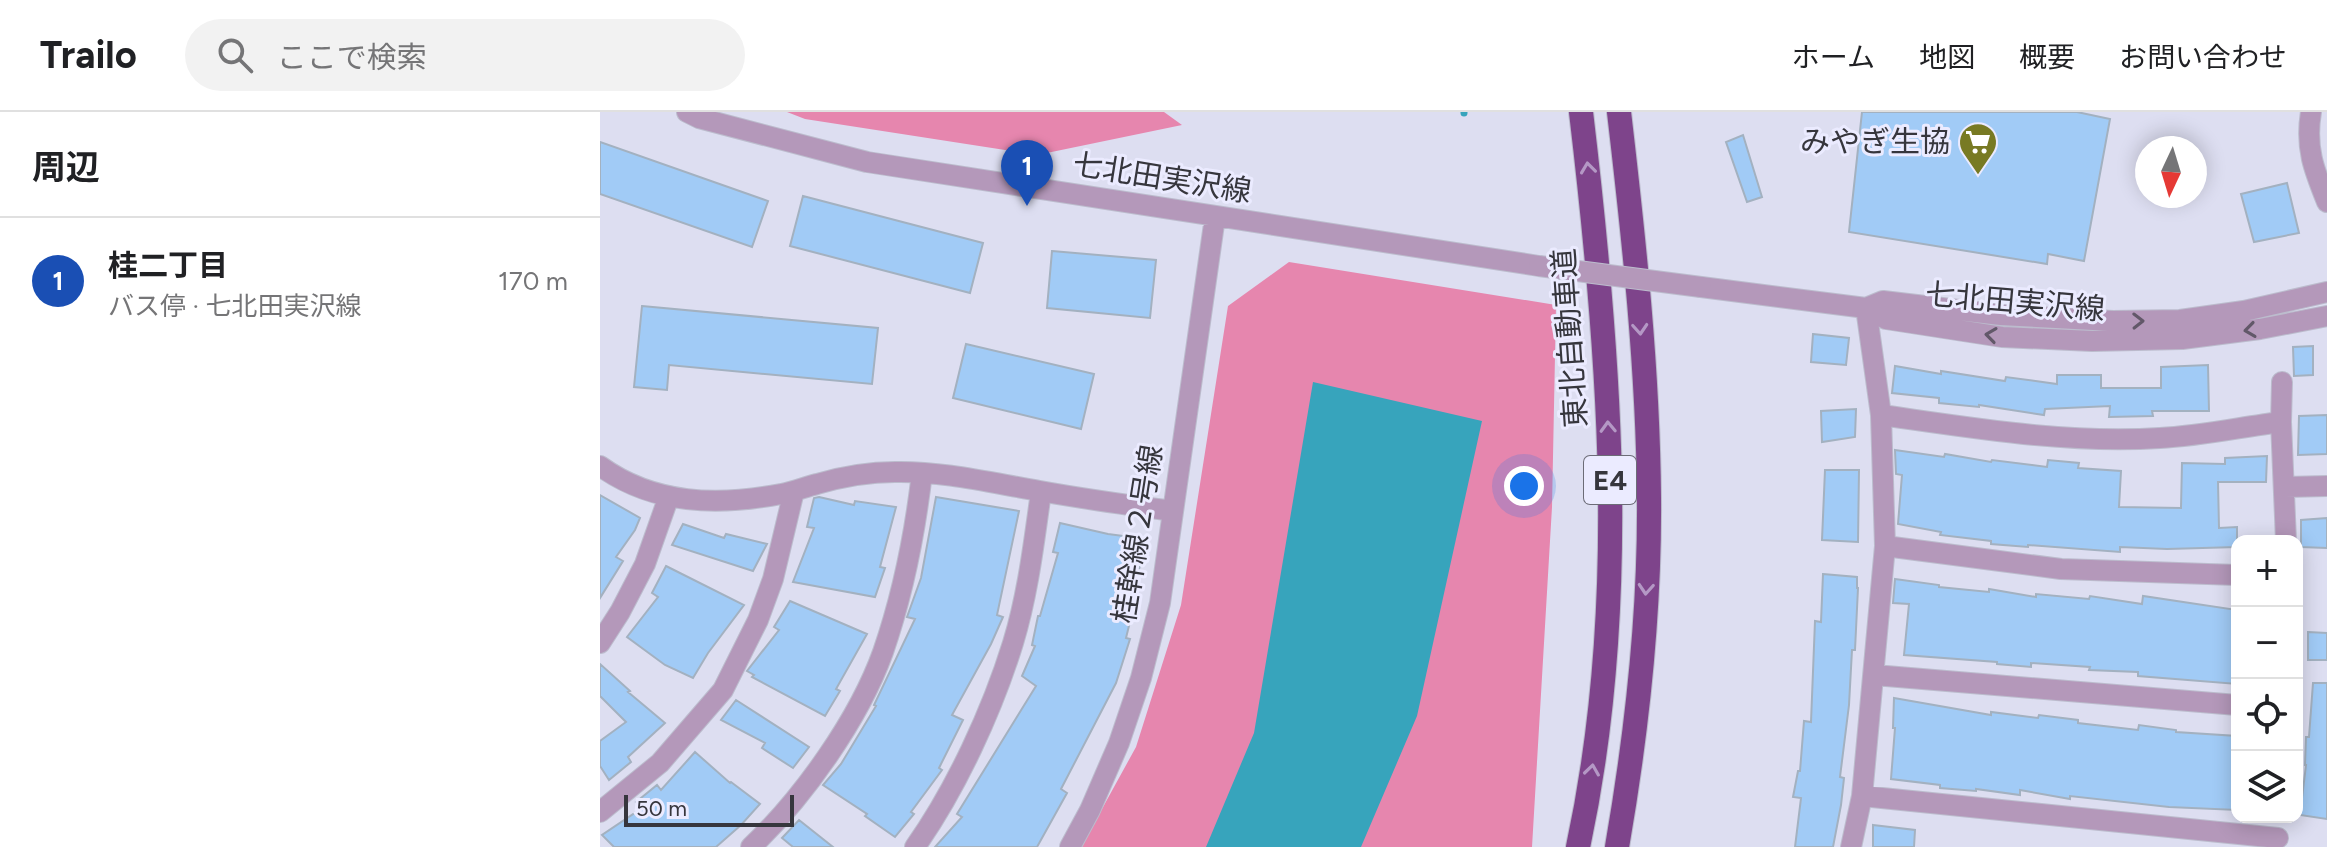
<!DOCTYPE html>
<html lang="ja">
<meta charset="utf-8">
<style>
body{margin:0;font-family:Figtree,"Noto Sans JP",sans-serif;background:#f2f2f2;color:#202124}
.controls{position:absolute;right:24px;bottom:24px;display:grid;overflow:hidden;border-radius:16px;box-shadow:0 4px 20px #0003}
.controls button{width:72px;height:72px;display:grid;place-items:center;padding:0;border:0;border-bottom:2px solid #e0e0e0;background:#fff;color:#202124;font:40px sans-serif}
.compass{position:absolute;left:1535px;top:24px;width:72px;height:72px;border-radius:50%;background:#fff;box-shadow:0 4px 20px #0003;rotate:184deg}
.scale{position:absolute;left:24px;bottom:20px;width:170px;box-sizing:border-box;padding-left:8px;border:4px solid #36363d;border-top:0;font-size:22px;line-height:28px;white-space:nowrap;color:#36363d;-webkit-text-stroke:6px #ebebff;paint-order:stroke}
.you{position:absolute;left:924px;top:374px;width:28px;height:28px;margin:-20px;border:6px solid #fff;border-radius:50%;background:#1a73e8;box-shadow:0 0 0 12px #1a73e833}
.badge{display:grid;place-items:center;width:52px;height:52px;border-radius:50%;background:#787a23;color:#fff;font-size:26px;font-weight:700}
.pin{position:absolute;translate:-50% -66px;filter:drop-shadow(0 2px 4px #0008)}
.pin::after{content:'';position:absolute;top:42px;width:28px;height:24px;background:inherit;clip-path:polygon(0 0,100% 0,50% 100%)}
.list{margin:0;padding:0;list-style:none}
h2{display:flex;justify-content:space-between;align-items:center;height:104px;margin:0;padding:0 32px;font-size:34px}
h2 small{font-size:26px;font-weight:400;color:#757577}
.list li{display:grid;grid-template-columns:52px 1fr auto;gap:24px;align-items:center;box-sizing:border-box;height:128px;padding:0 32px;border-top:2px solid #e0e0e0}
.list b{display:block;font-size:30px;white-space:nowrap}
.list p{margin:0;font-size:26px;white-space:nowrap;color:#757577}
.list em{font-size:26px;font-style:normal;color:#757577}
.icon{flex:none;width:44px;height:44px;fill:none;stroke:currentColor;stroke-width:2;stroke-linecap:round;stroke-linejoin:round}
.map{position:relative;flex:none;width:1727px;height:735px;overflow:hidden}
header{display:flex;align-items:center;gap:48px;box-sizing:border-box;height:112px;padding:0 40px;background:#fff;border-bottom:2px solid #e0e0e0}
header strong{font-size:38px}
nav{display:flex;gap:44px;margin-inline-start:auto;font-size:28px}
.search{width:560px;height:72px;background:#f2f2f2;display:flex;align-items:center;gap:20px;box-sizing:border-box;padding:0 28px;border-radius:44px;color:#757577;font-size:30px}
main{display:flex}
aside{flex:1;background:#fff}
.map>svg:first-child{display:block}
.forest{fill:#e686ae}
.water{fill:#37a4bc}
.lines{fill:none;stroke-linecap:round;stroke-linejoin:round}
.stream{stroke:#37a4bc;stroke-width:7}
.building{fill:#a1cbf6;stroke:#a3b1c0;stroke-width:2}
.minor-casing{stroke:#bcbccd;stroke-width:22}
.highway-casing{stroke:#bcbccd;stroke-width:26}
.minor{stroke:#b498ba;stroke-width:20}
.highway{stroke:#7e448b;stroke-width:24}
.minor-bridge-casing{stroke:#bcbccd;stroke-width:22;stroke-linecap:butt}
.minor-bridge{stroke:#b498ba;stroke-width:20}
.oneway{stroke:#b498c5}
.oneway2{stroke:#625869}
.labels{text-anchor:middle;stroke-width:6;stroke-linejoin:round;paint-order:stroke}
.shield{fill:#ebebff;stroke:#6c6c77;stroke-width:2}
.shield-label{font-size:28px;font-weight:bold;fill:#36363d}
.poi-label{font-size:30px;fill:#36363d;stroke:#ebebff;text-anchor:end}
.street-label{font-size:30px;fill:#36363d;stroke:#ebebff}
</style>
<header>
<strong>Trailo</strong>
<div class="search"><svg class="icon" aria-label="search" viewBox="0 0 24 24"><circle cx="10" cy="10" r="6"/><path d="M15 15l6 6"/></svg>ここで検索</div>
<nav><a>ホーム</a><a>地図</a><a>概要</a><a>お問い合わせ</a></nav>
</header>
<main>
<aside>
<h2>周辺<small></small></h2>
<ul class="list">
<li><span class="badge" style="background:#1a4fb4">1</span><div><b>桂二丁目</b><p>バス停 · 七北田実沢線</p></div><em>170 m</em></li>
</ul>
</aside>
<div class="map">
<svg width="1727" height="735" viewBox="0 0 1727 735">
<rect width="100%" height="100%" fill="#dddef1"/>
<path class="forest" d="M187,0h377l18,13 -145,30 -232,-36z
M689,150l267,43 -4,202 -20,340h-451l55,-100 45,-142 47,-299z"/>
<path class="water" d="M713,270l169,39 -65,295 -56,131h-155l48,-114z"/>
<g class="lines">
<path class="stream" d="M864,0v1"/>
</g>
<path class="building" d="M1262,0h215l33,7 -26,142 -36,-7 -1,10 -198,-32z
M1143,23l19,62 -15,5 -21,-60z
M0,30l168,59 -16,46 -152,-53z
M1687,71l12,50 -45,9 -13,-48z
M203,84l180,47 -13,50 -180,-47z
M452,139l104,9 -6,58 -103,-10z
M42,194l236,22 -6,56 -203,-19 -2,25 -33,-3z
M1213,222l36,4 -3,27 -35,-3z
M366,232l128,30 -13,55 -128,-31z
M1713,234v29l-19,1 -1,-29z
M1608,253l1,46h-57l1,5 -44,1 1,-11 -65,3 -1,6 -65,-10v2l-40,-4v-5l-47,-5 3,-27 46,8v-3l64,10 1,-4 51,7v-9h44v13h60v-21z
M1256,297l-1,28 -33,5 -1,-31z
M1727,303v39l-29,1 1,-39z
M1295,338l49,7 1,-3 46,8 1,-2 55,7 1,-7 31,3 -1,5 43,3 -2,36 62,1 1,-45 43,1v-6l42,-2 -1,26h-48l1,46 18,-1v20l-70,2 -47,-2v5l-92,-7v2l-37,-3v-3l-51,-6 1,-3 -43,-8 4,-49 -6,-1z
M1225,358h34l-1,72 -36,-2z
M0,383l40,23 -5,12 -19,27 7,4 -23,37z
M219,385l35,8 1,-4 41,6 -16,60 5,1 -10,29 -82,-15 21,-54 -7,-1 7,-29z
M336,385l83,14 -22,104 6,2 -12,27 -39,71 11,5 -24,48 3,2 -31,42 3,2 -19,23 -30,-21 2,-2 -44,-29 18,-21 35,-58 -2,-1 41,-86 -8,-2 14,-39z
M1727,406v30l-26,-1v-27z
M460,411l48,11 39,5 -13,49 4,1 -12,49 4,1 -14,44 -55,106 6,4 -30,54h-102l27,-30 -5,-3 79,-128 -14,-10 13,-30 -3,-1 6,-29h2l18,-63 -5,-1z
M83,412l41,14 2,-4 41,10 -14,27 -81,-26z
M66,454l78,39 -36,48 -15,25 -28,-13 -38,-28 31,-40 -6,-4z
M1223,462l34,3v11h1l-3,62h-3l-3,55 -9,72 4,1 -3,27 -8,42h-38l6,-49 -8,-1 5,-26h2l4,-50 7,1 4,-101 6,1z
M1295,467l44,6v2l50,5v-3l47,8v-3l53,5 1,-3 52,8 1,-8 94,14v74l-99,-8v-4l-49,-2 1,-3 -59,-4v4l-34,-3v-2l-93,-7 5,-51 -16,-1z
M190,489l77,33 -31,55 4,2 -15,25 -73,-39 2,-2 -7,-4 32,-41 -5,-3z
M1708,520l19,1v27h-19z
M0,552l30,27 -2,1 37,31 -37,34 3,5 -22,18 -9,-14v-25l26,-19 -26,-26z
M1713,571h14v136l-27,-4 6,-50h-1l1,-28h3z
M1294,586l97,17v-3l47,6 1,-3 39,5v3l60,7 1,-5 37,5v2l61,4v74l-68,-3 -99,-11v3l-50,-9v5l-44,-6v2l-36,-3v-3l-49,-6 4,-51h-2z
M136,588l73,47 -16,21 -31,-20 3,-5 -44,-23z
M95,640l35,31 1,-1 29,22 -19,21 -25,22h-102l-12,-12 40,-27 -6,-6 21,-17 4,5z
M199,708l34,27h-40l-11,-9z
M1273,713l42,5 -1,17h-41z"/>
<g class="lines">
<g class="minor-casing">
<path id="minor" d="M87,0l12,6 168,44 672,104
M1711,0c-6,36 3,58 16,90
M1101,175l165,21 20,11 116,18 90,4 90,-2 78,-10 67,-13
M1266,196l17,-7 118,14 112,6 67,-1 64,-9 83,-19
M1682,270l-1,40 5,119
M1281,303c92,13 186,29 279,23 41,-2 81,-11 121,-16
M0,354c54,39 118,40 181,28 12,-2 24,-7 36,-10 24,-7 52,-12 78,-12 48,-1 97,11 145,19 44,8 88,14 133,20
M1684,375l43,-1
M1285,434l176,23 176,6
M0,531l20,-31 25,-48 24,-68
M1274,563l363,30
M1262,684l416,42
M0,700l60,-49 63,-73 35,-70 15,-41 21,-88
M151,735c52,-49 108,-128 132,-195 20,-58 32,-119 39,-179
M315,735c41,-58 77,-136 98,-204 15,-49 21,-101 28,-151
M470,735l20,-37 29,-67 22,-65 19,-75 55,-386
M1251,735l11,-51 23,-250 -4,-131 -15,-107"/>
</g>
<g class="highway-casing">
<path id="highway" d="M978,735c52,-241 32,-492 3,-735
M1017,735c20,-115 33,-233 32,-349 -1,-129 -15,-258 -30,-386"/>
</g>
<use href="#minor" class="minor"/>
<use href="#highway" class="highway"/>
<g class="minor-bridge-casing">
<path id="minor-bridge" d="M939,154l162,21"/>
</g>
<use href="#minor-bridge" class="minor-bridge"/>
</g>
<defs><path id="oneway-chevron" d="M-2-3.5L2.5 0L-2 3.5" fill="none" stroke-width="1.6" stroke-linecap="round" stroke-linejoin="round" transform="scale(2)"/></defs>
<g class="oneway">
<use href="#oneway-chevron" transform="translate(988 56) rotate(-97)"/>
<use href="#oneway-chevron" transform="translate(1040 217) rotate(86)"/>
<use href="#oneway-chevron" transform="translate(1008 315) rotate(-92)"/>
<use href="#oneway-chevron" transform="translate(1046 477) rotate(94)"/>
<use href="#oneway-chevron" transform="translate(992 658) rotate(-82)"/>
</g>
<g class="oneway2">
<use href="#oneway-chevron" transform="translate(1538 209) rotate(-1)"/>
<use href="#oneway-chevron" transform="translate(1650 218) rotate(172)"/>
<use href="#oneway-chevron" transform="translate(1391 223) rotate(-172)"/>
</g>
<defs>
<g id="supermarket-pin" transform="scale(2)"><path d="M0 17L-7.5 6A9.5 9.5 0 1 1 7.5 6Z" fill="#787a23" stroke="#ebebff"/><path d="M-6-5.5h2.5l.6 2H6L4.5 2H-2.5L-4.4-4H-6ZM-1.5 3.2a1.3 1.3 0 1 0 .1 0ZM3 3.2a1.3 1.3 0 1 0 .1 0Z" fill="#fff"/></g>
</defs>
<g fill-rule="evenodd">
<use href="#supermarket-pin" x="1378" y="30"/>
</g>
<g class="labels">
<rect class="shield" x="984" y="344" width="52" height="48" rx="6"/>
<g class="shield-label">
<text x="1010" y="378">E4</text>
</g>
<g class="poi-label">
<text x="1350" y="40">みやぎ生協</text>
</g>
<g class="street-label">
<text transform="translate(562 66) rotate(9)" y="10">七北田実沢線</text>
<text transform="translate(1415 190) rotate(5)" y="10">七北田実沢線</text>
<text transform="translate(970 226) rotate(-94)" y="10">東北自動車道</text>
<text transform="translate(538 422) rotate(-81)" y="10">桂幹線２号線</text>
</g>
</g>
</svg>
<div class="controls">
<button>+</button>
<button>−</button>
<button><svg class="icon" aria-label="locate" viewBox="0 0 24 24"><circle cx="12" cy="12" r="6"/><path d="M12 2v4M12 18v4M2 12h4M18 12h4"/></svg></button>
<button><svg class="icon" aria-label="layers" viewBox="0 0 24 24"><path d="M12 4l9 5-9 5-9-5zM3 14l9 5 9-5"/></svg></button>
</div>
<svg class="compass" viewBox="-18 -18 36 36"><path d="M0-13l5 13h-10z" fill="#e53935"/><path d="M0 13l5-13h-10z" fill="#757577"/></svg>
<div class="scale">50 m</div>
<div class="you"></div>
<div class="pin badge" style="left:427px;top:94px;background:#1a4fb4">1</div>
</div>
</main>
